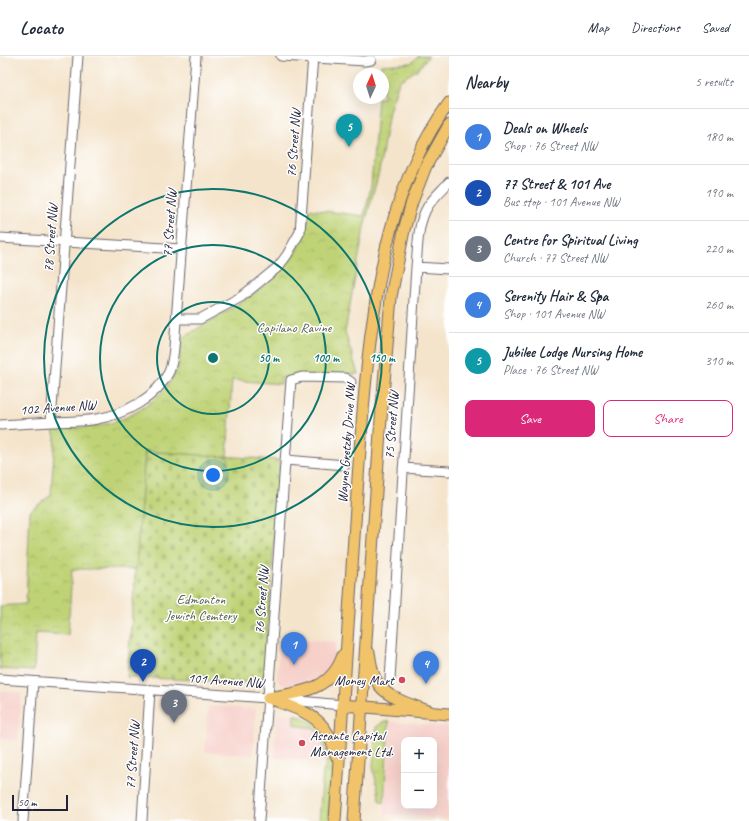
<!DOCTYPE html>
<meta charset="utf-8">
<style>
body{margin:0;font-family:Caveat,sans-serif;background:#f2f2f3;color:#1f2937}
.controls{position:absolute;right:12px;bottom:12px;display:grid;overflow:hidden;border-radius:8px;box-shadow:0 4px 16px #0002}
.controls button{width:36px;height:36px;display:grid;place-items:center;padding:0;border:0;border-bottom:1px solid #e0e1e3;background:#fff;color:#1f2937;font:20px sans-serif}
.compass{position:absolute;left:353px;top:12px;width:36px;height:36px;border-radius:50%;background:#fff;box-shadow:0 4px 16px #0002;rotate:4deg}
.scale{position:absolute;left:12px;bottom:10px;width:56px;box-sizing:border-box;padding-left:4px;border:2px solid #22223b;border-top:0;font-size:11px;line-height:14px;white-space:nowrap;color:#22223b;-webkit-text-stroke:3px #fff;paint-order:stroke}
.you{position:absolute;left:213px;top:419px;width:14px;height:14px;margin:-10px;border:3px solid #fff;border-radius:50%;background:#1a73e8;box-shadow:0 0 0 6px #1a73e833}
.badge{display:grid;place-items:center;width:26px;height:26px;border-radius:50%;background:#db2777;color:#fff;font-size:13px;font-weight:700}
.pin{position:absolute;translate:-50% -33px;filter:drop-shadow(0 1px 2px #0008)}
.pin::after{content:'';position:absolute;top:21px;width:14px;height:12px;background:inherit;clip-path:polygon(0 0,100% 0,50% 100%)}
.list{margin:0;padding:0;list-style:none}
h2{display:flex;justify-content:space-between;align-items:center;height:52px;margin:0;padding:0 16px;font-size:17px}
h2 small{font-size:13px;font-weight:400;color:#747a83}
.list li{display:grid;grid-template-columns:26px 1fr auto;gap:12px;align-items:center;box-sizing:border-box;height:56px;padding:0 16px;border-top:1px solid #e0e1e3}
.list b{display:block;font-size:15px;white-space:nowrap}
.list p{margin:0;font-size:13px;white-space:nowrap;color:#747a83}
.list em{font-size:13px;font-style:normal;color:#747a83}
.actions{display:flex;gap:8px;padding:12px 16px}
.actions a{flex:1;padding:9px 0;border:1px solid #db2777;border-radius:8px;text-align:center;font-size:14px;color:#db2777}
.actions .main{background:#db2777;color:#fff}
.map{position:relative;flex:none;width:449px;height:765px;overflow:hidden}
header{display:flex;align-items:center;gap:24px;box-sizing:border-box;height:56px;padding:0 20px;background:#fff;border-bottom:1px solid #e0e1e3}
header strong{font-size:19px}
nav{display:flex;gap:22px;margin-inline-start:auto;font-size:14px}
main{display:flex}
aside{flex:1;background:#fff}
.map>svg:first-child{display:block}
.built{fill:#f7d0ca;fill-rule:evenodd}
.grass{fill:url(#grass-tufts);stroke:#707a58}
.cemetery{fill:url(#cemetery-stones);stroke:#707a58}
.park{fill:url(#park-crowns);stroke:#707a58}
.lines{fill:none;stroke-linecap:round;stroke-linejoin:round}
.minor-casing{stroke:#6c666d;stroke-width:11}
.major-casing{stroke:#6c666d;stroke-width:13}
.minor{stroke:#fff;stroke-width:9}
.major{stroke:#f1c36a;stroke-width:11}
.ring{fill:none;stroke:#0f766e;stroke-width:2}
.poi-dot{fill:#d1495b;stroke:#fff;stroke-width:1.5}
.labels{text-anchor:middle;stroke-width:3;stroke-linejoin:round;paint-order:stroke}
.street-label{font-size:14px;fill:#22223b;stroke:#fff}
.park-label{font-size:14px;fill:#596050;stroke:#fff}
.poi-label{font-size:14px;fill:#22223b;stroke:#fff;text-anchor:end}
.centre{fill:#0f766e;stroke:#fff;stroke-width:2}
.ring-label{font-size:12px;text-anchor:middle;font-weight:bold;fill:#0f766e;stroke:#fff;stroke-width:3;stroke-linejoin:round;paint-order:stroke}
</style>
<header>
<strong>Locato</strong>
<nav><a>Map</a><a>Directions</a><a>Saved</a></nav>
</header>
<main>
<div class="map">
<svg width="449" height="765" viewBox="0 0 449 765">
<defs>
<pattern id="grass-tufts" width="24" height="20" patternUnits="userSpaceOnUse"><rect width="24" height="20" fill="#bfd376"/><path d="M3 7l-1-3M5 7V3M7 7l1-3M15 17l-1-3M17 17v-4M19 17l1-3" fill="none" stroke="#a4b567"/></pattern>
<pattern id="cemetery-stones" width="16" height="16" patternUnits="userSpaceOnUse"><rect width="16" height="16" fill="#bfd376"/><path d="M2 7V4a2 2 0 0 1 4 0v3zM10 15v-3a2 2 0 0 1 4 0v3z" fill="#a4b567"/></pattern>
<pattern id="park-crowns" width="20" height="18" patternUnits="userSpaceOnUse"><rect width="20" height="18" fill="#bfd376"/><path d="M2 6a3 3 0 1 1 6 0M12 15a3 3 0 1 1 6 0" fill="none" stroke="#a4b567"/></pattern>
</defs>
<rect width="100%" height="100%" fill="#fff"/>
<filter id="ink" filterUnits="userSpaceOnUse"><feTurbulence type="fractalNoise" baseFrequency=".025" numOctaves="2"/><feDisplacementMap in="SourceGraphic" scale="8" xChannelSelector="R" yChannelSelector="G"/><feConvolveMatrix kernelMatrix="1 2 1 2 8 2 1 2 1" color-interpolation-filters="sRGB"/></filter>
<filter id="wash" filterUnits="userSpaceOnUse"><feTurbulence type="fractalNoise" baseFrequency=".012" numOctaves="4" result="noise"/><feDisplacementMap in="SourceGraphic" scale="16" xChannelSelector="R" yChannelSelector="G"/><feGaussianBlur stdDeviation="0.9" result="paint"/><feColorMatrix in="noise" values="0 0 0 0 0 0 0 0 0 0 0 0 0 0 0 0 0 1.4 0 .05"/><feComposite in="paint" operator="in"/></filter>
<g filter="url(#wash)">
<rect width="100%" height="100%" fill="#f4e4cb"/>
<path class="built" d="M280,582l56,4 -4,20 -8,12 -11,6 -15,5h-16l-5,-6z
M0,635l21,2 -3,47 -18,-1z
M208,650l48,3 -3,46 -48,-3z
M277,657l17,2v10l20,3 8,10 5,24 -53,-4z
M391,666l58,4v93l-64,-5zM404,684h30v66h-30z"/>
<path class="grass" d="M294,659h4l24,13 11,30 -4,63h-10l4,-49 4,-10 -5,-24 -8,-10 -20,-3z
M389,665l-5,82 -4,-2 -7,-34 3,-40 6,-4z"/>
<path class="cemetery" d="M145,395l135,9 -16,219 -7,4 -130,-6z"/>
<path class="park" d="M419,0h10l-12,14 -18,11 -10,30 -10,61 -14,51 -20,109 13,42 -77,4v6l-49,-4 -5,77 -82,-6 -9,118h-64l-4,66 -32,-2 -2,38 -34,-2v-63l26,-2 4,-93 21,-16 4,-58 -2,-8c17,-1 34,-1 50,-4 29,-6 62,-27 74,-56 4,-10 2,-20 5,-30 49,-35 122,-59 127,-130l55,7 7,-29 7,-89h5v-24h-3l1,-9 30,-2z"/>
</g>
<g filter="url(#ink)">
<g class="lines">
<g class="minor-casing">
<path id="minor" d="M281,0l84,5 6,-1
M0,182l181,11
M416,211l33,2
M177,263h23l41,-22 37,-30 9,-12 13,-23 13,-176
M51,366l27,-366
M0,369c17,-1 35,-2 52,-3 15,-1 30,0 45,-3 28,-5 59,-21 72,-47 3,-7 4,-15 5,-24l22,-292
M286,404l59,5
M403,412l46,3
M0,623l268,19 74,7
M390,623l26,-412c2,-20 1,-43 12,-61 6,-9 14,-16 21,-24
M23,765l10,-139
M142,765l8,-131
M259,765l32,-441 11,-3 43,1 6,4"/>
</g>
<g class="major-casing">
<path id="major" d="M369,597c2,9 2,18 7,27 9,19 37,25 55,32
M268,642c33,-6 63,-7 75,-43
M269,642c35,14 58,17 67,58
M342,649l107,9
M335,765c6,-95 13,-189 19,-284 4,-56 7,-113 13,-169 10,-93 26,-188 82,-265
M354,765l26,-389 11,-135 13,-67 8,-28 14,-36 23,-41"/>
</g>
<use href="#minor" class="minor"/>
<use href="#major" class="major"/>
</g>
</g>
<g class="ring">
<circle cx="213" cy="302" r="56"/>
<circle cx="213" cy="302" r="113"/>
<circle cx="213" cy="302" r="169"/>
</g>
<g class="poi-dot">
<circle cx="402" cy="624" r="4"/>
<circle cx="302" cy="687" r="4"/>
</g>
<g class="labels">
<g class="street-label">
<text transform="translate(293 87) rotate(-86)" y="5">76 Street NW</text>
<text transform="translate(169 167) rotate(-86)" y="5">77 Street NW</text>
<text transform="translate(50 182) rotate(-86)" y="5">78 Street NW</text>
<text transform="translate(58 351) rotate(-4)" y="5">102 Avenue NW</text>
<text transform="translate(391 369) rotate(-86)" y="5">75 Street NW</text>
<text transform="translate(346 387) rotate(-86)" y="5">Wayne Gretzky Drive NW</text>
<text transform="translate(261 544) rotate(-86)" y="5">76 Street NW</text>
<text transform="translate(226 624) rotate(4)" y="5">101 Avenue NW</text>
<text transform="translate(132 699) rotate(-86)" y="5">77 Street NW</text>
</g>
<g class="park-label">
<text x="294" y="276">Capilano Ravine</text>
<text x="201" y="548">Edmonton<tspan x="201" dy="16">Jewish Cemtery</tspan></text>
</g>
<g class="poi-label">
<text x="394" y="629">Money Mart</text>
<text x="310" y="684" text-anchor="start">Assante Capital<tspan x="310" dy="16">Management Ltd.</tspan></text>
</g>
</g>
<circle cx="213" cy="302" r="6" class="centre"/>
<g class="ring-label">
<text x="269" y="306">50 m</text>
<text x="326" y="306">100 m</text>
<text x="382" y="306">150 m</text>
</g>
</svg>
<div class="controls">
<button>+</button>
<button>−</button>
</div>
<svg class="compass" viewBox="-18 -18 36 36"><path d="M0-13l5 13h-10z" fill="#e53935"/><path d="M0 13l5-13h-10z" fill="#747a83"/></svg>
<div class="scale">50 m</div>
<div class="you"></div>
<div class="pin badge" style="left:294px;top:609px;background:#3f7fe0">1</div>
<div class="pin badge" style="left:143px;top:626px;background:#1a4fb4">2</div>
<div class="pin badge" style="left:174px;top:667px;background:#6b7280">3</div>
<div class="pin badge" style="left:426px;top:628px;background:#3f7fe0">4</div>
<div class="pin badge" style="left:349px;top:91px;background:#0f9aa8">5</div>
</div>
<aside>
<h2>Nearby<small>5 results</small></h2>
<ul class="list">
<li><span class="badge" style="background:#3f7fe0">1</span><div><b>Deals on Wheels</b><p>Shop · 76 Street NW</p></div><em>180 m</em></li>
<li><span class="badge" style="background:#1a4fb4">2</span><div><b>77 Street &amp; 101 Ave</b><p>Bus stop · 101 Avenue NW</p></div><em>190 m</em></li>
<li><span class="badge" style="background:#6b7280">3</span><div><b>Centre for Spiritual Living</b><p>Church · 77 Street NW</p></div><em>220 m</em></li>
<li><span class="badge" style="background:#3f7fe0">4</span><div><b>Serenity Hair &amp; Spa</b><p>Shop · 101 Avenue NW</p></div><em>260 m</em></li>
<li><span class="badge" style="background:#0f9aa8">5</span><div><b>Jubilee Lodge Nursing Home</b><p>Place · 76 Street NW</p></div><em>310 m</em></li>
</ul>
<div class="actions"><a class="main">Save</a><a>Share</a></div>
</aside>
</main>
